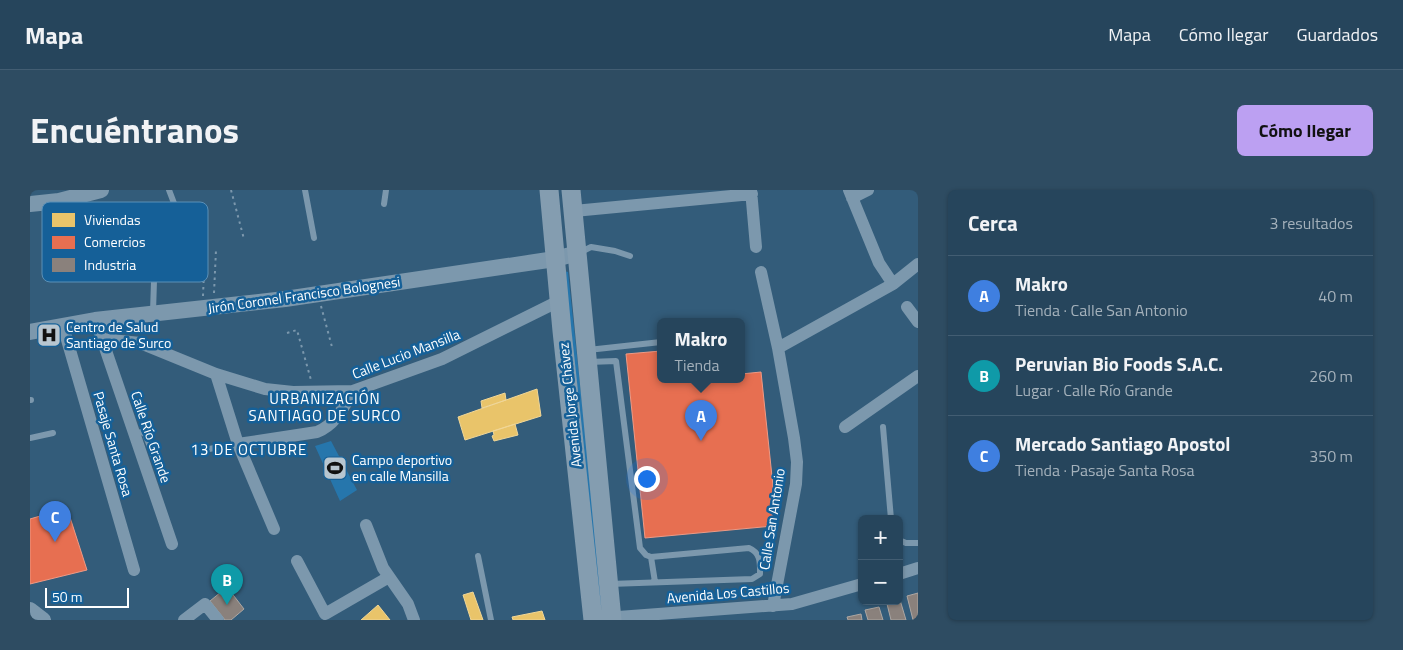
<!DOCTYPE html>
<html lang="es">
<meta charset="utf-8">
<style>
body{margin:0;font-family:"Titillium Web",sans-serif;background:#2e4c62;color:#f1f3f6}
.controls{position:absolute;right:15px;bottom:15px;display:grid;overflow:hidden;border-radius:8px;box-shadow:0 1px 4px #0004}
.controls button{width:45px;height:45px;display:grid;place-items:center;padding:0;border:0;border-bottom:1px solid #425d72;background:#26455c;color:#f1f3f6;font:25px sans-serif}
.scale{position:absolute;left:15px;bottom:12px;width:84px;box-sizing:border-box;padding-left:5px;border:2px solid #fff;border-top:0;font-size:14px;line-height:18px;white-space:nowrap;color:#fff;-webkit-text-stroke:4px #156098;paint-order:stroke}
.you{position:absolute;left:616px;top:288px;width:18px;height:18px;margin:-12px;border:4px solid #fff;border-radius:50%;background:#1a73e8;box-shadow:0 0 0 8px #1a73e833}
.badge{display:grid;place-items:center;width:32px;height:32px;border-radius:50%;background:#bca0f2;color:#fff;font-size:16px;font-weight:700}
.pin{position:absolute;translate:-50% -41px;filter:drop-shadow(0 1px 2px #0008)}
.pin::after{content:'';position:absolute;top:26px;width:18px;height:15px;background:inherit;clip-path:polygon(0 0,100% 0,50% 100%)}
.popup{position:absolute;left:627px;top:128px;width:88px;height:65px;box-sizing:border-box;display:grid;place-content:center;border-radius:8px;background:#26455c;filter:drop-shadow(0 1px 4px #0005);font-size:16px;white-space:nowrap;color:#a4b1bb}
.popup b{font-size:19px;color:#f1f3f6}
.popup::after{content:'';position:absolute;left:50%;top:100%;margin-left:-10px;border:10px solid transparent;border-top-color:#26455c}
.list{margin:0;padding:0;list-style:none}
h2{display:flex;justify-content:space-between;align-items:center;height:65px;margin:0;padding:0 20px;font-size:21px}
h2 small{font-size:16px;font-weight:400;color:#a4b1bb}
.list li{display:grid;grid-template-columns:32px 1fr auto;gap:15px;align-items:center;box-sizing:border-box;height:80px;padding:0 20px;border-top:1px solid #425d72}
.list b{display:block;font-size:19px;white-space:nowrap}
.list p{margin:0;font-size:16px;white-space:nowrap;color:#a4b1bb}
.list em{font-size:16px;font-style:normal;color:#a4b1bb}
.map{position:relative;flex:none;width:888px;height:430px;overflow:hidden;border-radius:8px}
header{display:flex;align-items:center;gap:30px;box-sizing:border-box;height:70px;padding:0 25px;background:#26455c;border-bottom:1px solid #425d72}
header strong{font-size:24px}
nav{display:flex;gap:28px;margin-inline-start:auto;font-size:18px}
.intro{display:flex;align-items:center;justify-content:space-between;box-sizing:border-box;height:120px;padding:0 30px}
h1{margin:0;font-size:35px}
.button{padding:12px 22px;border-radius:8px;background:#bca0f2;color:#111;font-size:18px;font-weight:700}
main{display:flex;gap:30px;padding:0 30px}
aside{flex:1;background:#26455c;border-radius:8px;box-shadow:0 1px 4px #0004}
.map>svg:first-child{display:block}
.green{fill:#2676ac}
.homes{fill:#e9c46a;stroke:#f0d697}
.shops{fill:#e76f51;stroke:#ee9a85}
.industry{fill:#8a817c;stroke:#ada7a3}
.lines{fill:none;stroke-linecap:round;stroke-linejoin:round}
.path{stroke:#7c98ad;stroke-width:2;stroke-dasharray:2.5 4;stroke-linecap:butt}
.service{stroke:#7c98ad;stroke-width:6}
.minor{stroke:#7c98ad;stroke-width:12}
.tertiary{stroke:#7c98ad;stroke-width:16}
.secondary{stroke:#849db0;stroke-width:19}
.labels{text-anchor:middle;stroke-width:5;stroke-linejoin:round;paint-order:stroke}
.street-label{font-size:14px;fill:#fff;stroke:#156098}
.poi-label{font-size:14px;fill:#fff;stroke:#156098;text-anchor:start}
.neighbourhood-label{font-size:15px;letter-spacing:1px;fill:#fff;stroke:#156098}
.key{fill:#156098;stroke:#5b90b7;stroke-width:1}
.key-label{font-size:14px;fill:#fff}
</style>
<header>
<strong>Mapa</strong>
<nav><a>Mapa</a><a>Cómo llegar</a><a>Guardados</a></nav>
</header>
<div class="intro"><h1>Encuéntranos</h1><a class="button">Cómo llegar</a></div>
<main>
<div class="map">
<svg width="888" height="430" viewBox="0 0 888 430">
<rect width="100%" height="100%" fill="#335c7a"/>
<path class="green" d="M534,81l4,1 36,335h-7z
M301,251l26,49 -17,11 -25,-55z"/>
<path class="homes" d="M507,199l4,27 -76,24 -7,-23z
M475,203l1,7 -24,8 -1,-7z
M485,234l3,11 -24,6 -2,-5 2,-1 -1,-4z
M443,402l10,28h-12l-8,-25z
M348,415l12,15h-29z
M512,421l3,9h-32l-1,-3z"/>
<path class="shops" d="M631,161v29h80v-6l20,-2 14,133h-4l2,21 -128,12 -19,-184z
M37,318l20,62 -57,14v-65z"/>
<path class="industry" d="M197,397l17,22 -13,11h-6l-15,-19z
M888,403v27h-5l-6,-24z
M870,410l6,20h-15l-4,-16z
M849,417l4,13h-15l-3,-10z
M831,424l1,6h-14l-1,-3z"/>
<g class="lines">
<path class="path" d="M201,0l13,49
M53,19l12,57
M184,103l2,-43
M173,106l2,-50
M291,116l11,41
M257,143l10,-3 14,50"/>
<path class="service" d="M139,0l11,29
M275,0l9,48
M354,14l2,-14
M549,63l12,-6 24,4 15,5
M123,122l1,-31
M558,160l73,-8
M559,172l27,-1 24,187 6,7 5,2 98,-9c12,5 11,15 11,26l-8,5 -142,5
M0,210h1
M853,237l8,92
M104,244l8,-2 3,2 11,28
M0,248l23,-5
M173,260l35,-6
M869,350l7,3h12
M448,366l13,64
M621,367l4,25"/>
<path class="minor" d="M721,0l5,57
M819,0l30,73 14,21
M822,8l16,-8
M544,21l178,-17
M731,82l17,76 16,90 3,24 -1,22 -23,122
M877,117l11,15
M65,130l7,19 38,4 76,31 49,15 28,3 60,-1 89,-32 117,-58
M33,136l71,244
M72,149l70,205
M748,158l115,-64 25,-20
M186,184l22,70 36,85
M815,237l73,-51
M208,254l79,-12c19,-8 26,-24 36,-41
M336,335l17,43 25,36 6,16
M267,371l28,53 64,-37
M869,384l19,-6
M575,428l187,-14 70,-20
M154,430l21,-16 13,16"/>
<path class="tertiary" d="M0,14l29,-3 42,-11
M0,142l65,-12 190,-21 270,-40 23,-6
M0,420l13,10"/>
<path class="secondary" d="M519,0l13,141 31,289
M541,0l41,430"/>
</g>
<defs>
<g id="hospital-square" transform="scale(1.25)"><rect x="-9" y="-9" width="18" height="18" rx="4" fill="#b8c6d0" stroke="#156098"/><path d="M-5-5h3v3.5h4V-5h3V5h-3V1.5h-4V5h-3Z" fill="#111"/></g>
<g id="stadium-square" transform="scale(1.25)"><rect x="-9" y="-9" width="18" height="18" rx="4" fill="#b8c6d0" stroke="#156098"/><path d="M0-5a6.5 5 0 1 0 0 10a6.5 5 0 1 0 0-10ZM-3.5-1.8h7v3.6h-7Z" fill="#111"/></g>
</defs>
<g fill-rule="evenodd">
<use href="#hospital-square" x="19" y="145"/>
<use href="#stadium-square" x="305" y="278"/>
</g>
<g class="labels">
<g class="street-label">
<text transform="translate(274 105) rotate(-8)" y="5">Jirón Coronel Francisco Bolognesi</text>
<text transform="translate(376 164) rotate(-21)" y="5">Calle Lucio Mansilla</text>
<text transform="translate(540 215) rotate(-96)" y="5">Avenida Jorge Chávez</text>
<text transform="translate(121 247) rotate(71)" y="5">Calle Río Grande</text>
<text transform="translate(83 254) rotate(74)" y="5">Pasaje Santa Rosa</text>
<text transform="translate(742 329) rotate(-81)" y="5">Calle San Antonio</text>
<text transform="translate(698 403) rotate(-5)" y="5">Avenida Los Castillos</text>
</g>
<g class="poi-label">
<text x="36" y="142">Centro de Salud<tspan x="36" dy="16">Santiago de Surco</tspan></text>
<text x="322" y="275">Campo deportivo<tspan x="322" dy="16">en calle Mansilla</tspan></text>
</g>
<g class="neighbourhood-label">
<text x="295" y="214">URBANIZACIÓN<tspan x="295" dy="17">SANTIAGO DE SURCO</tspan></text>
<text x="219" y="265">13 DE OCTUBRE</text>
</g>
</g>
<rect x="12" y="12" width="166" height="80" rx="8" class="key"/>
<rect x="22" y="23" width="23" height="14" fill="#e9c46a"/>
<rect x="22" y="46" width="23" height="13" fill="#e76f51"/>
<rect x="22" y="68" width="23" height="14" fill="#8a817c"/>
<g class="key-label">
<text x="54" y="35">Viviendas</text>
<text x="54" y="57">Comercios</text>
<text x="54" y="80">Industria</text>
</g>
</svg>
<div class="controls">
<button>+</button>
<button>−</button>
</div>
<div class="scale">50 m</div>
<div class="you"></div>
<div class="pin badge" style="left:671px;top:251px;background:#3f7fe0">A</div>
<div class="popup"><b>Makro</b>Tienda</div>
<div class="pin badge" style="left:197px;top:415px;background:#0f9aa8">B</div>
<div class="pin badge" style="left:25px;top:352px;background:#3f7fe0">C</div>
</div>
<aside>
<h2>Cerca<small>3 resultados</small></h2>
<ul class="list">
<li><span class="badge" style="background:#3f7fe0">A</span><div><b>Makro</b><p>Tienda · Calle San Antonio</p></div><em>40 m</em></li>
<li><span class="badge" style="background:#0f9aa8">B</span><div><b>Peruvian Bio Foods S.A.C.</b><p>Lugar · Calle Río Grande</p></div><em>260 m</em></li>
<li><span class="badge" style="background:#3f7fe0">C</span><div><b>Mercado Santiago Apostol</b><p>Tienda · Pasaje Santa Rosa</p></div><em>350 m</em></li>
</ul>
</aside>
</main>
